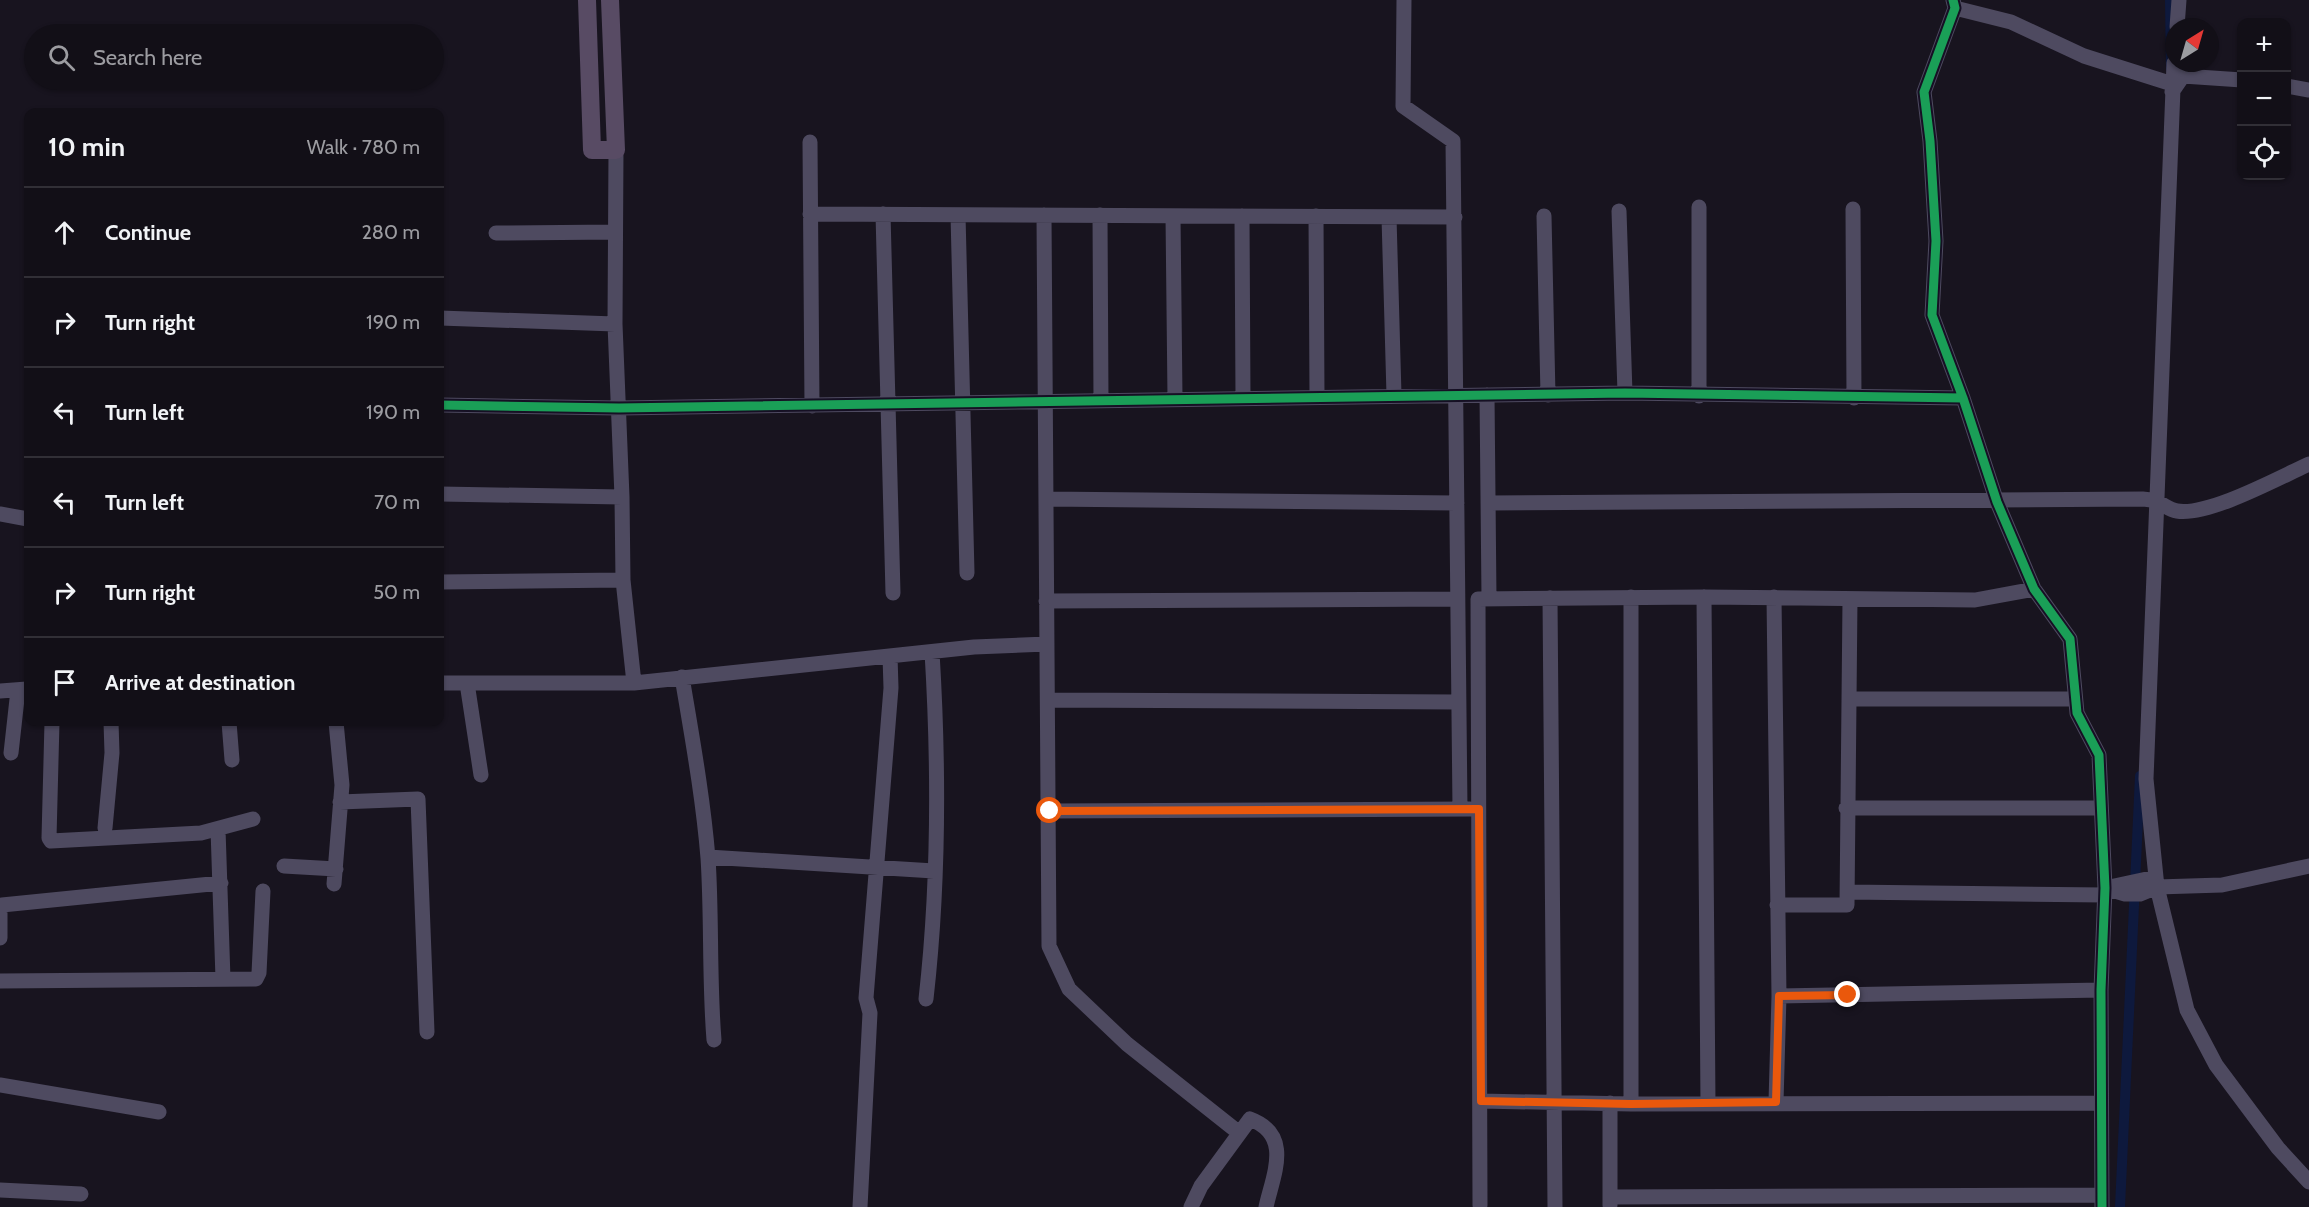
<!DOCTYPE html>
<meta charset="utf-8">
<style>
body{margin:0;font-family:Cabin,sans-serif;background:#1b1820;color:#f1f3f6}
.controls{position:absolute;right:18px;top:18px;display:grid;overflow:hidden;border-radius:12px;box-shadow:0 2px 4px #0004}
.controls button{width:54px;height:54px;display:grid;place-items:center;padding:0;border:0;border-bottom:2px solid #312f36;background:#120f17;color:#f1f3f6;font:30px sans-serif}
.compass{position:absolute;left:2165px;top:18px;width:54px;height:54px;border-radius:50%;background:#120f17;box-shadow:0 2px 4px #0004;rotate:37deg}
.stop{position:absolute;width:18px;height:18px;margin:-14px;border:4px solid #ea580c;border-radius:50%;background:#fff}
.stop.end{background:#ea580c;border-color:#fff;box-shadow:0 2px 6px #0008}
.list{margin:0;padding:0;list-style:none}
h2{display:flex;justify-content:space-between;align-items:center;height:78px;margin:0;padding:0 24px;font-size:26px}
h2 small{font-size:20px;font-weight:400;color:#9c9ca1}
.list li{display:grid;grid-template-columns:39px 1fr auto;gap:18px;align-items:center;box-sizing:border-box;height:90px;padding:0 24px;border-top:2px solid #312f36}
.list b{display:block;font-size:22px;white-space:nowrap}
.list em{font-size:20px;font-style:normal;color:#9c9ca1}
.icon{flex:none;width:33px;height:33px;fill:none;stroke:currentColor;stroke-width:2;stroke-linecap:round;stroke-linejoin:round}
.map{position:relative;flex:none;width:2309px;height:1207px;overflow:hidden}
.search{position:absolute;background:#120f17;box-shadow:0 2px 4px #0004;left:24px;top:24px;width:420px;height:66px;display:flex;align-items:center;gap:15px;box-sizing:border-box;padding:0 21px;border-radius:33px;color:#9c9ca1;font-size:22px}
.panel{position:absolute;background:#120f17;box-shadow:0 2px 4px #0004;left:24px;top:108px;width:420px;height:618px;border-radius:12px}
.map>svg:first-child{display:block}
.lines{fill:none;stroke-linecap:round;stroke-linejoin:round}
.canal{stroke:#0e193d;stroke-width:10}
.minor{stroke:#4e4a60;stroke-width:15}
.major{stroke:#584b64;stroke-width:18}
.cycleway-casing{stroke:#161024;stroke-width:13}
.cycleway{stroke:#1a9f57;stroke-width:9}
.route{stroke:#ea580c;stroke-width:8}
</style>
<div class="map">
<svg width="2309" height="1207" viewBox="0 0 2309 1207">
<rect width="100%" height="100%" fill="#18141f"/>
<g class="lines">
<path class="canal" d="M2170,0l1,69
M2120,1207l20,-431"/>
<path class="minor" d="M1404,0l-1,106 50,35 7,668
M1953,0l2,8 -31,84 6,49 6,100 -4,74 31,83 34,104 37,87 36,50 7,74 22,42 6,133 -4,102 1,217
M1955,8l56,14 73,34 82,26
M2177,27l2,-27
M2174,63l-28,716 11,108 30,123 29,55 62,83 31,34
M2286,86l23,4
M2172,92l11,-16 59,4
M810,142l2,264
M616,150l-1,174 7,173 1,83 11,103
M1699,207v189
M1853,209l1,189
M1619,211l6,182
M810,214l645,3
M883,214l10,379
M958,215l9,358
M1044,215l5,731 20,43 58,55 111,88
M1100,215l1,185
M1173,216l2,182
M1242,216l1,181
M1316,216l1,180
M1544,216l4,179
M1389,217l5,178
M496,233l119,-1
M440,318l175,6
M1487,395l2,203
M440,405l179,3 1006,-15 338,5
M440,494l182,3
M1046,499l411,4
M1488,503l655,-4c19,1 22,10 34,12 32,5 101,-33 132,-47
M0,514l28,5
M440,582l183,-2
M1631,597v507
M1704,597l4,507
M1774,597l5,399 -3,106
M1550,598l5,609
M1046,601l411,-2
M682,677c10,60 21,120 26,181 4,61 1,121 6,182
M440,683h194l340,-36 73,-3
M467,683l14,92
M0,691l27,-2
M1849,699h225
M1049,700l409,2
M52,722l-3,116 2,3 150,-8 52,-14
M229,722l3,38
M11,753l7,-63
M340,802l78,-3 9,233
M1846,808h255
M1050,811l420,-2
M105,828l7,-75 -1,-31
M218,829l5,150
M708,857l226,14
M284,866l52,3
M334,884l8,-99 -6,-63
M2105,888l20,6h15l17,-7 65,-2 87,-19
M2105,888l51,-11
M1848,892l257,3
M1777,905h70l3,-306
M0,908l2,-3 219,-22
M0,913v25
M0,981l256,-2 3,-6 4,-82
M1779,996l322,-6
M926,999c13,-115 13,-232 6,-347
M0,1085l159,27
M1481,1101l150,3 470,-1
M0,1190l81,4
M1610,1197l490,-2
M1480,1205l-2,-606 226,-2 271,3 59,-11
M1610,1205v-102
M860,1207l10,-194 -4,-15 25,-310 -1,-32
M1191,1207l10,-21 49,-67c43,16 23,56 16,88"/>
<path class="major" d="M587,0l5,150h24l-6,-150"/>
<g class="cycleway-casing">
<path id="cycleway" d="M1953,0l2,8 -31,84 6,49 6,100 -4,74 31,83 34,104 37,87 36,50 7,74 22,42 6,133 -4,102 1,217
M440,405l179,3 1006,-15 338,5"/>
</g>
<use href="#cycleway" class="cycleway"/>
</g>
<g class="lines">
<path class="route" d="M1050,811l429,-2 2,292 150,3 145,-2 3,-106 69,-1"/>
</g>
</svg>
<div class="controls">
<button>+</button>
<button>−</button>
<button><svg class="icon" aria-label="locate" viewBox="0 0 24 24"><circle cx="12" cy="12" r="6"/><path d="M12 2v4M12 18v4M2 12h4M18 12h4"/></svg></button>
</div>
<svg class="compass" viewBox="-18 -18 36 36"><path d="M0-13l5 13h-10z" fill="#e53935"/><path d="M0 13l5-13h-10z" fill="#9c9ca1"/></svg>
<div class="stop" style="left:1050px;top:811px"></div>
<div class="stop end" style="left:1848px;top:995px"></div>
<div class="search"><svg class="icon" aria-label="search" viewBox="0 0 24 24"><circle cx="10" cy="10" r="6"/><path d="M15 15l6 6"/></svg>Search here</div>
<section class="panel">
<h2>10 min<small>Walk · 780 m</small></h2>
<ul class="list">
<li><svg class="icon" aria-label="ahead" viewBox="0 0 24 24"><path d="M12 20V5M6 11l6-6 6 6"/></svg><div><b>Continue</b></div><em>280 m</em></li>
<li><svg class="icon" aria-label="right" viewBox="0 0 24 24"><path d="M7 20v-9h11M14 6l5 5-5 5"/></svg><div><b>Turn right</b></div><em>190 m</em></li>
<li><svg class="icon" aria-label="left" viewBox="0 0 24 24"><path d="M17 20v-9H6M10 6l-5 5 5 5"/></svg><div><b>Turn left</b></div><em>190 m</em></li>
<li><svg class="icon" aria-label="left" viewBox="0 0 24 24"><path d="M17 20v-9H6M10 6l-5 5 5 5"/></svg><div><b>Turn left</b></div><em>70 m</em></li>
<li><svg class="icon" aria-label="right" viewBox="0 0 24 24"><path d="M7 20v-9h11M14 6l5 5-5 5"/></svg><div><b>Turn right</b></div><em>50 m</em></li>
<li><svg class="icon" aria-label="arrive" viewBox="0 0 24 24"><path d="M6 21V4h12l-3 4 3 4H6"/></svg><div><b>Arrive at destination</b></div></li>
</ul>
</section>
</div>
